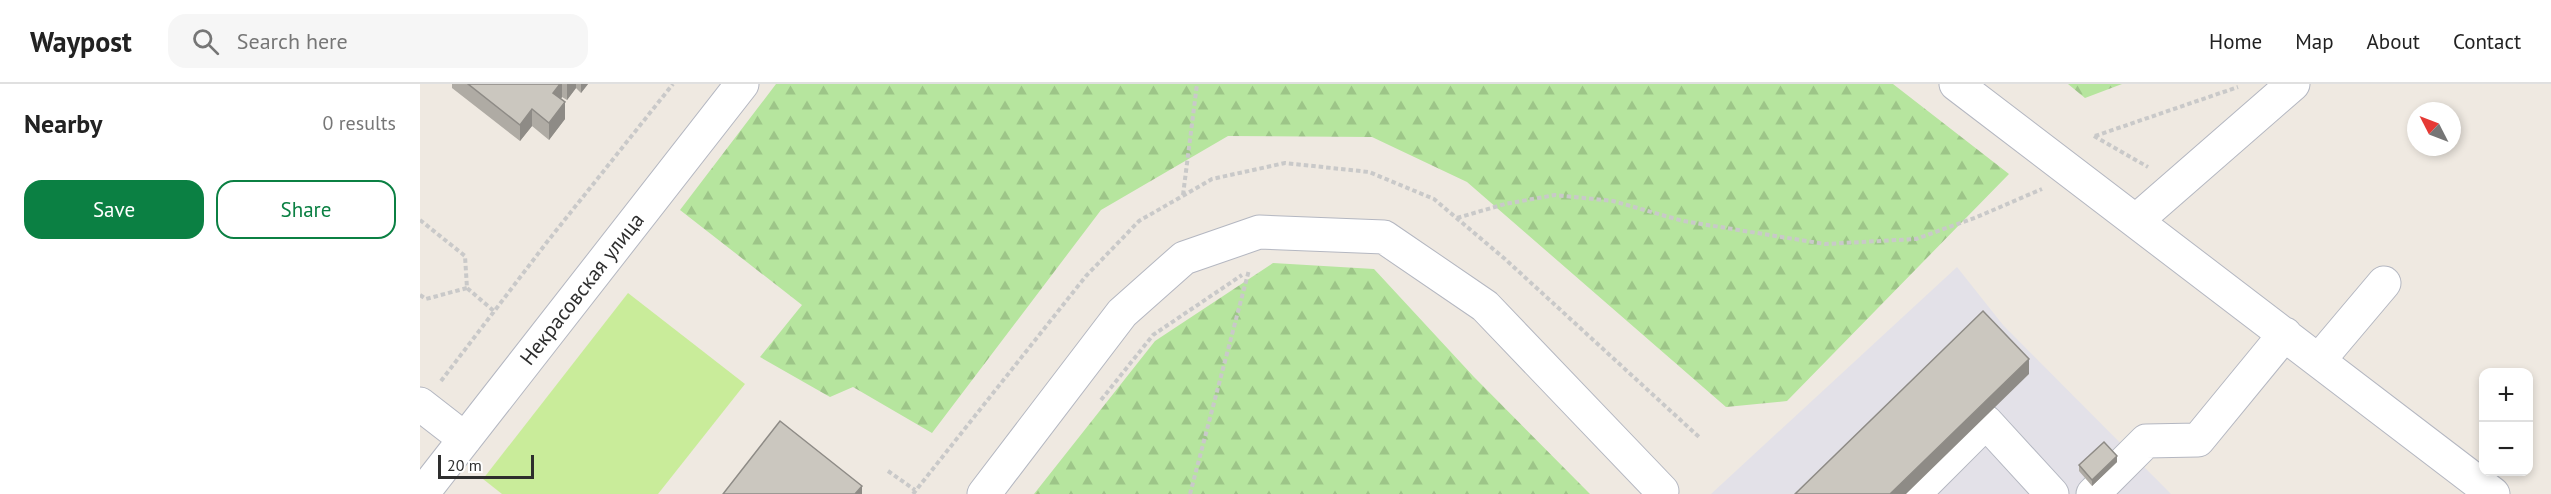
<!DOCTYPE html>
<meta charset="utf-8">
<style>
body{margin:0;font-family:"PT Sans",sans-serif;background:#f6f6f6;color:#222}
.controls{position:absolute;right:18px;bottom:18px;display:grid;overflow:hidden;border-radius:12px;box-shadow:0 3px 9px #0003}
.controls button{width:54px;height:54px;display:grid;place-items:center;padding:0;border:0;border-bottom:2px solid #e0e0e0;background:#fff;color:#222;font:30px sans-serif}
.compass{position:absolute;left:1987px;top:18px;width:54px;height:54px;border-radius:50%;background:#fff;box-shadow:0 3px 9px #0003;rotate:312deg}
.scale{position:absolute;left:18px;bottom:15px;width:96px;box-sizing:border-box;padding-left:6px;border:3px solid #2e2e2e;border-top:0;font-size:16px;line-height:21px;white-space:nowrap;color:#2e2e2e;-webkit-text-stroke:4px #fff;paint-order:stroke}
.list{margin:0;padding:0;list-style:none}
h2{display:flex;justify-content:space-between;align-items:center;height:78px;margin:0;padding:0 24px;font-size:26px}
h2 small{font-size:20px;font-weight:400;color:#767676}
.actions{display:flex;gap:12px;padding:18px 24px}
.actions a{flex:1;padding:14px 0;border:2px solid #0b8043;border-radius:18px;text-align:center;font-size:21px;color:#0b8043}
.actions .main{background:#0b8043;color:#fff}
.icon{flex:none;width:33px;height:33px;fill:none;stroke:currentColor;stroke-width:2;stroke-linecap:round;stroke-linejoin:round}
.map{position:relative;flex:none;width:2131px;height:410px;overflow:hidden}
header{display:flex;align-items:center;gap:36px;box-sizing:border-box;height:84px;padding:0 30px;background:#fff;border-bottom:2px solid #e0e0e0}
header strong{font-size:28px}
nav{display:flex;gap:33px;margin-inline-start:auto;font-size:21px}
.search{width:420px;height:54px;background:#f6f6f6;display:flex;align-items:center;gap:15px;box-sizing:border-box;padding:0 21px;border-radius:18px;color:#767676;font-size:22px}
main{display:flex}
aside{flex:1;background:#fff}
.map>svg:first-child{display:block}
.industrial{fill:#e3e1e8}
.forest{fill:url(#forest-firs)}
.pitch{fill:#c9ec9a}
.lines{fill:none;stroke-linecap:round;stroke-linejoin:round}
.minor-casing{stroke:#b4b7c1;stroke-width:35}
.path{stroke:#c9c9c9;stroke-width:4;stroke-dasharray:4.5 3;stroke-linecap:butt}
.minor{stroke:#fff;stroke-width:33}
.wall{fill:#afaba4}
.shaded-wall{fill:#8e8b86}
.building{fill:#cbc7bf;stroke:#8e8b86;stroke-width:1.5}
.labels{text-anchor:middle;stroke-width:4.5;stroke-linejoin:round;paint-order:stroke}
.street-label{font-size:21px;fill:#2e2e2e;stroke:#fff}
</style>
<header>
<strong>Waypost</strong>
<div class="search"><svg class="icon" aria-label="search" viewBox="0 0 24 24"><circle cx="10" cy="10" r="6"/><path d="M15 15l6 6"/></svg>Search here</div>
<nav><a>Home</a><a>Map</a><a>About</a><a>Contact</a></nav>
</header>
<main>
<aside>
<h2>Nearby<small>0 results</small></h2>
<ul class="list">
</ul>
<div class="actions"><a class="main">Save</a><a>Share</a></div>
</aside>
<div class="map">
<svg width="2131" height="410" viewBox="0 0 2131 410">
<defs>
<pattern id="forest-firs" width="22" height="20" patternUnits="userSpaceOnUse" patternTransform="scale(1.5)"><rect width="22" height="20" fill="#b6e59e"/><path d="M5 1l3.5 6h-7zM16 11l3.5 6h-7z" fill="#9dc588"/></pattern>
</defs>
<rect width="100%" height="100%" fill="#efe9e1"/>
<path class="industrial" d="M1537,183l46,58 168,169h-460z"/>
<path class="forest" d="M356,0h1117l116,90 -222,227 -61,6 -259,-225 -95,-45 -144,-1 -127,74 -169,223 -79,-46 -23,10 -70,-40 42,-52 -122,-95z
M1648,0h54l-37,14z
M853,179l101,6 100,108 116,117h-556l121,-153z"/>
<path class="pitch" d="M208,209l117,91 -87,110h-156l-19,-15z"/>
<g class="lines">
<g class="minor-casing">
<path id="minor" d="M1536,0l537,410
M1717,136l156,-136
M1899,276l65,-77
M0,320l45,35
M2,410l320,-410
M564,410l138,-181 62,-55 75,-26 125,5 101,69 177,185
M1494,410l72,-72 66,72
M1673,410l53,-53 52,-1 87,-106"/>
</g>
<path class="path" d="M1674,52l54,31
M1675,52l143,-49
M763,111l14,-111
M1037,134l48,-14 50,-9 58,6 70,20 142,23 91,-5 61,-22 65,-28
M0,136l45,36 2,32 28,24
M0,211l6,4 41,-11
M21,297l106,-139 126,-158
M681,316l52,-65 89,-60
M468,387l27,19
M493,410l173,-218 53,-55 73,-42 73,-16 84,9 65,27 71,60 194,178
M770,410l59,-224"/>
<use href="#minor" class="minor"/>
</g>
<path class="wall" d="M32,0h136l-7,9 -5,-5 -9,12 -5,-3 -1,2 4,20 -16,21 -17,-14 -12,15 -68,-53z
M1697,378l-25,24 -13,-15v-6z"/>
<path class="shaded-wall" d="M140,0h2v13l-9,13v-17z
M147,0h9v4l-9,12z
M161,0h7l-7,9z
M145,18v17l-16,21v-17z
M112,25v17l-12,15v-16z
M1609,275v15l-123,120h-16z
M1697,372v6l-25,24v-6z
M442,402v8h-7z"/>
<path class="building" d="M48,0h92l-7,9 12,9 -16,21 -17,-14 -12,16z
M1563,227l46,48 -139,135h-95z
M360,337l82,65 -7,8h-132z
M1684,358l13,14 -25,24 -13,-15z"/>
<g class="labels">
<g class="street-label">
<text transform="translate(162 205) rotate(-52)" y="7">Некрасовская улица</text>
</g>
</g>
</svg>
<div class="controls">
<button>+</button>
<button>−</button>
</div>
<svg class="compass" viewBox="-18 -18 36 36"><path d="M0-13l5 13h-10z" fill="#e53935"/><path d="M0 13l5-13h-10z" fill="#767676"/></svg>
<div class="scale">20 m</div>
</div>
</main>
